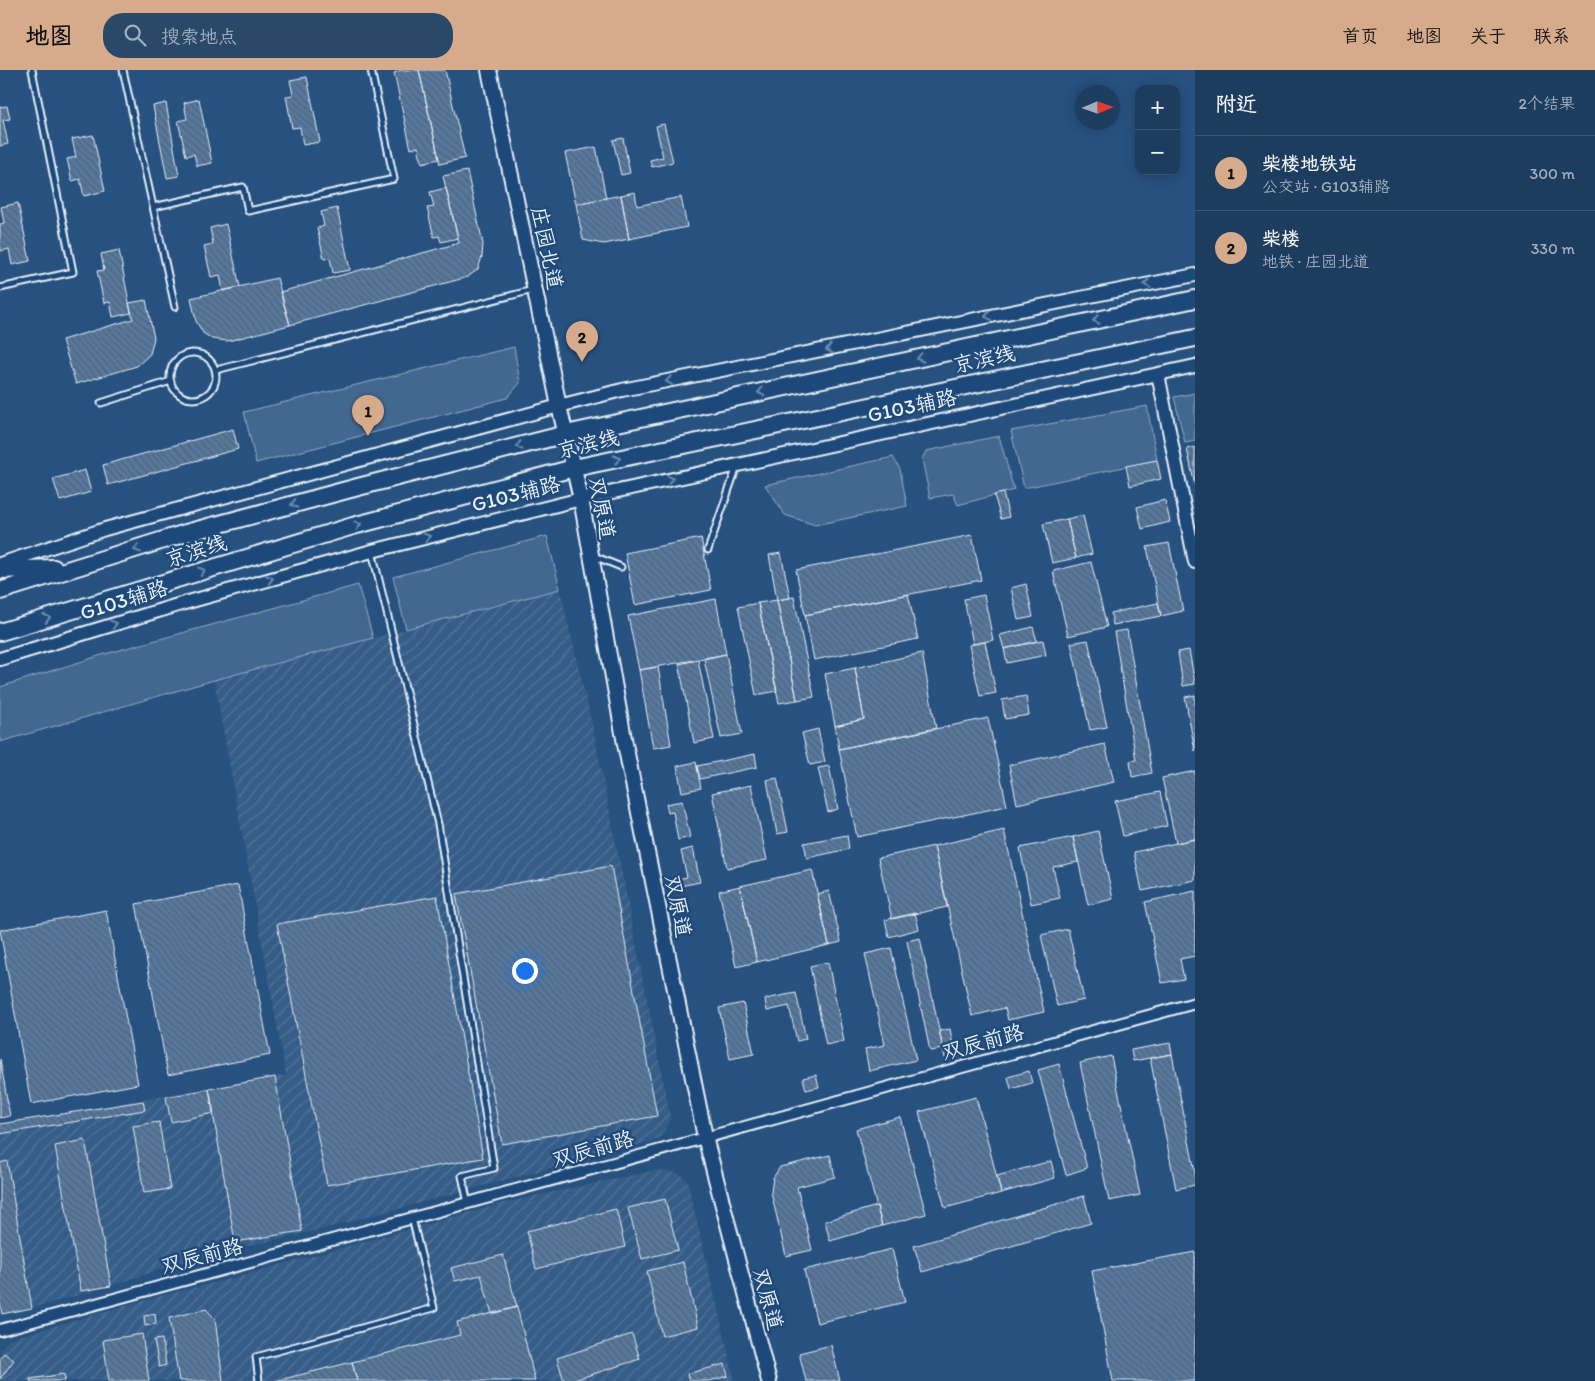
<!DOCTYPE html>
<html lang="zh">
<meta charset="utf-8">
<style>
body{margin:0;font-family:Itim,"LXGW WenKai TC",sans-serif;background:#2a4868;color:#f1f3f6}
.controls{position:absolute;right:15px;top:15px;display:grid;overflow:hidden;border-radius:10px;box-shadow:0 2px 12px #0003}
.controls button{width:45px;height:45px;display:grid;place-items:center;padding:0;border:0;border-bottom:1px solid #3b5674;background:#1d3d5f;color:#f1f3f6;font:25px sans-serif}
.compass{position:absolute;left:1075px;top:15px;width:45px;height:45px;border-radius:50%;background:#1d3d5f;box-shadow:0 2px 12px #0003;rotate:88deg}
.you{position:absolute;left:524px;top:900px;width:18px;height:18px;margin:-12px;border:4px solid #fff;border-radius:50%;background:#1a73e8;box-shadow:0 0 0 8px #1a73e833}
.badge{display:grid;place-items:center;width:32px;height:32px;border-radius:50%;background:#d6ab8b;color:#111;font-size:16px;font-weight:700}
.pin{position:absolute;translate:-50% -41px;filter:drop-shadow(0 1px 2px #0008)}
.pin::after{content:'';position:absolute;top:26px;width:18px;height:15px;background:inherit;clip-path:polygon(0 0,100% 0,50% 100%)}
.list{margin:0;padding:0;list-style:none}
h2{display:flex;justify-content:space-between;align-items:center;height:65px;margin:0;padding:0 20px;font-size:21px}
h2 small{font-size:16px;font-weight:400;color:#a0aebd}
.list li{display:grid;grid-template-columns:32px 1fr auto;gap:15px;align-items:center;box-sizing:border-box;height:75px;padding:0 20px;border-top:1px solid #3b5674}
.list b{display:block;font-size:19px;white-space:nowrap}
.list p{margin:0;font-size:16px;white-space:nowrap;color:#a0aebd}
.list em{font-size:16px;font-style:normal;color:#a0aebd}
.icon{flex:none;width:28px;height:28px;fill:none;stroke:currentColor;stroke-width:2;stroke-linecap:round;stroke-linejoin:round}
.map{position:relative;flex:none;width:1195px;height:1311px;overflow:hidden}
header{display:flex;align-items:center;gap:30px;box-sizing:border-box;height:70px;padding:0 25px;background:#d6ab8b;color:#111}
header strong{font-size:24px}
nav{display:flex;gap:28px;margin-inline-start:auto;font-size:18px}
.search{width:350px;height:45px;background:#2a4868;display:flex;align-items:center;gap:12px;box-sizing:border-box;padding:0 18px;border-radius:20px;color:#a0aebd;font-size:19px}
main{display:flex}
aside{flex:1;background:#1d3d5f}
.map>svg:first-child{display:block}
.industrial{fill:url(#industrial-furrows)}
.green{fill:#436891;stroke:#96acc4}
.building{fill:url(#building-back-hatch);stroke:#e8f1f8}
.lines{fill:none;stroke-linecap:round;stroke-linejoin:round}
.service-casing{stroke:#e8f1f8;stroke-width:9}
.minor-casing{stroke:#e8f1f8;stroke-width:14}
.tertiary-casing{stroke:#e8f1f8;stroke-width:16}
.secondary-casing{stroke:#e8f1f8;stroke-width:18}
.trunk-casing{stroke:#e8f1f8;stroke-width:20}
.service{stroke:#1f4a7a;stroke-width:5}
.minor{stroke:#1f4a7a;stroke-width:10}
.tertiary{stroke:#1f4a7a;stroke-width:12}
.secondary{stroke:#1f4a7a;stroke-width:14}
.trunk{stroke:#1f4a7a;stroke-width:16}
.oneway{stroke:#6f8dac}
.labels{text-anchor:middle;stroke-width:5;stroke-linejoin:round;paint-order:stroke}
.street-label{font-size:21px;fill:#e8f1f8;stroke:#1f4a7a}
</style>
<header>
<strong>地图</strong>
<div class="search"><svg class="icon" aria-label="search" viewBox="0 0 24 24"><circle cx="10" cy="10" r="6"/><path d="M15 15l6 6"/></svg>搜索地点</div>
<nav><a>首页</a><a>地图</a><a>关于</a><a>联系</a></nav>
</header>
<main>
<div class="map">
<svg width="1195" height="1311" viewBox="0 0 1195 1311">
<defs>
<pattern id="industrial-furrows" width="10" height="10" patternUnits="userSpaceOnUse" patternTransform="scale(1.25)"><rect width="10" height="10" fill="#355d88"/><path d="M-1 1l2-2M0 10L10 0M9 11l2-2" fill="none" stroke="#52759a"/></pattern>
<pattern id="building-back-hatch" width="6" height="6" patternUnits="userSpaceOnUse" patternTransform="scale(1.25)"><rect width="6" height="6" fill="#57789d"/><path d="M-1 5l2 2M0 0l6 6M5-1l2 2" fill="none" stroke="#4f6278"/></pattern>
</defs>
<rect width="100%" height="100%" fill="#27517f"/>
<filter id="ink" filterUnits="userSpaceOnUse"><feTurbulence type="fractalNoise" baseFrequency=".02" numOctaves="2"/><feDisplacementMap in="SourceGraphic" scale="10" xChannelSelector="R" yChannelSelector="G"/><feConvolveMatrix kernelMatrix="1 2 1 2 8 2 1 2 1" color-interpolation-filters="sRGB"/></filter>
<g filter="url(#ink)">
<path class="industrial" d="M560,519l34,144 77,387 -12,19 -344,92 -121,27 -83,28 -79,22 -32,6v-190l286,-49 -72,-395z
M656,1100l22,3 9,7 48,201h-735v-31l9,-11 151,-43 69,-17 274,-76z"/>
<path class="green" d="M514,277l6,36 -13,15 -251,65 -12,-51z
M1195,323v48l-10,2 -11,-46z
M1147,336l10,54 -133,28 -13,-57z
M999,366l15,54 -56,15 -5,-11 -23,4 -8,-39 4,-8z
M893,387l7,12 7,37 -92,19 -30,-10 -20,-30z
M547,466l13,53 -154,40 -13,-52z
M358,515l15,53 -159,42 -214,62v-55l105,-33z"/>
<path class="building" d="M401,0h18l20,89 -17,4 -4,-16 -7,2 -17,-76z
M419,0h26l20,88 -25,6z
M307,7l13,65 -17,3 -3,-18 -8,1 -6,-32 7,-1 -3,-15z
M199,29l13,64 -15,3 -3,-12 -8,2 -8,-35 9,-2 -3,-16z
M166,33l13,73 -12,2 -14,-72z
M7,36l3,13 -7,1 5,24 -8,2v-39z
M664,54l9,38 -21,5 -2,-7 13,-3 -7,-31z
M93,65l12,56 -21,5 -4,-17 -8,2 -5,-22 9,-2 -4,-18z
M623,68l7,35 -9,2 -8,-35z
M596,77l10,51 -30,6 -11,-51z
M467,101l16,73 -1,13 -4,12 -10,8 -178,48 -10,-33 179,-49 -16,-67z
M446,118l12,50 -17,4 -2,-6 -5,1 -7,-29 7,-1 -4,-15z
M635,122l2,14 44,-9 6,30 -58,12 -8,-44z
M621,125l8,44 -25,5 -21,-4 -7,-36z
M18,133l12,58 -18,4 -3,-16 -8,2 -1,-5v-22l4,-1 -3,-16z
M337,138l13,62 -17,3 -3,-15 -6,1 -7,-31 7,-2 -3,-14z
M226,154l14,63 -17,4 -3,-16 -9,2 -7,-31 9,-2 -3,-16z
M119,180l12,63 -18,4 -3,-15 -6,1 -7,-32 7,-1 -3,-16z
M277,208l13,47 -62,16 -16,-2 -9,-6 -7,-12 -5,-23z
M146,230l8,38 -4,16 -13,12 -61,18 -14,-44 71,-21 -4,-16z
M233,359l5,20 -130,36 -5,-20z
M1195,377v39l-8,-37z
M1157,390l4,19 -31,7 -4,-20z
M85,400l6,22 -31,9 -7,-22z
M1003,423l6,24 -8,2 -7,-24z
M1165,430l5,22 -28,7 -5,-22z
M1083,445l9,39 -16,4 -9,-39z
M1067,449l9,39 -24,5 -9,-39z
M972,465l9,45 -176,35 -9,-45z
M701,468l10,52 -76,15 -10,-52z
M1169,473l14,68 -22,5 -14,-69z
M781,483l9,45 -13,2 -8,-45z
M1091,492l16,65 -39,9 -15,-65z
M1026,514l7,33 -15,3 -7,-32z
M908,524l10,45 -104,21 -9,-45z
M984,525l9,45 -20,4 -9,-45z
M794,527l20,100 -17,3 -20,-100z
M716,529l10,55 -87,16 -11,-54z
M777,530l20,100 -18,3 -21,-100z
M758,533l19,88 -21,4 -18,-88z
M1158,533l3,13 -48,9 -2,-12z
M1033,557l4,14 -33,8 -4,-14z
M1127,560l25,143 -20,4 -2,-16 6,-1 -22,-128z
M1043,570l3,15 -39,8 -3,-14z
M1088,570l19,87 -17,3 -19,-87z
M985,572l11,51 -16,3 -11,-51z
M1189,580l6,34 -12,2 -5,-34z
M922,583l14,75 -97,21 -4,-23 29,-7 -9,-51z
M726,584l16,80 -21,4 -17,-79z
M698,590l16,79 -20,4 -15,-79z
M658,597l13,78 -18,3 -14,-78z
M855,598l9,51 -29,7 -10,-52z
M1195,625v56l-10,-54z
M1026,626l3,19 -24,4 -3,-19z
M988,648l19,88 -150,31 -18,-88z
M818,659l7,33 -15,3 -8,-32z
M1105,674l9,38 -97,22 -8,-39z
M755,684l2,13 -57,12 -3,-13z
M696,692l5,26 -19,4 -5,-26z
M829,696l9,43 -10,3 -10,-44z
M1195,701v68l-19,4 -14,-65z
M777,708l11,54 -11,2 -10,-54z
M751,715l16,75 -40,8 -15,-75z
M1160,722l7,34 -44,10 -8,-35z
M682,731l8,36 -12,3 -5,-28 -5,1 -2,-9z
M1004,760l40,182 -36,8 -3,-12 -33,8 -38,-170z
M1098,761l15,68 -25,6 -15,-68z
M847,765l2,14 -42,9 -3,-15z
M1073,767l5,25 -25,5 7,31 -29,6 -11,-56z
M1195,769v41l-53,11 -8,-39z
M934,776l13,61 -55,12 -14,-61z
M693,778l7,34 -20,4 -2,-7 9,-2 -6,-26z
M611,796l46,250 -155,28 -46,-250z
M812,800l17,75 -72,17 -17,-76z
M238,815l32,170 -102,20 -32,-171z
M740,816l17,76 -21,5 -17,-76z
M829,821l12,51 -12,3 -12,-51z
M1195,821v65l-15,3 4,20 -22,4 -17,-81z
M437,826l46,262 -156,27 -50,-261z
M106,840l32,174 -107,20 -31,-174z
M915,843l4,16 -30,8 -4,-17z
M1068,859l16,71 -27,6 -16,-71z
M920,868l23,111 -13,2 -23,-110z
M891,878l25,112 -47,11 -4,-22 20,-4 -20,-91z
M828,892l16,79 -18,4 -16,-79z
M796,923l10,46 -9,2 -8,-35 -22,5 -2,-12z
M743,933l11,51 -24,5 -11,-51z
M950,959l5,27 -10,2 -6,-27z
M1170,973l2,11 -39,7 -2,-11z
M1172,984l23,118v13l-19,4 -26,-131z
M1111,986l29,139 -31,6 -29,-138z
M0,989l10,57 -10,2z
M1059,994l28,104 -21,7 -28,-105z
M1029,1001l3,12 -21,6 -3,-12z
M816,1005l3,12 -13,3 -3,-12z
M275,1007l27,154 -67,11 -26,-153z
M209,1019l5,24 -43,9 -5,-25z
M976,1027l25,96 -56,15 -26,-96z
M143,1031l2,9 -145,24v-10z
M900,1047l26,97 -44,12 -26,-97z
M159,1052l11,67 -26,4 -11,-67z
M85,1070l26,146 -30,5 -26,-145z
M830,1085l5,22 -38,10 15,63 -26,6 -15,-64 2,-14 7,-11z
M7,1091l25,147 -30,6 -2,-12v-139z
M1051,1091l4,17 -54,15 -4,-17z
M1084,1126l7,27 -169,49 -8,-26z
M665,1129l13,51 -36,9 -14,-51z
M877,1136l5,20 -52,15 -5,-20z
M616,1139l9,38 -89,22 -9,-38z
M892,1179l13,53 -88,21 -13,-53z
M1195,1182v129h-82l-21,-110z
M503,1185l14,52 -25,7 -11,-39 -26,6 -4,-13z
M683,1192l15,65 -36,9 -15,-65z
M517,1237l18,74h-178l-5,-19 108,-27 -3,-13z
M206,1239l9,10 8,62h-44l-10,-63z
M155,1244l1,10 -11,2 -1,-10z
M142,1264l7,47h-40l-6,-41z
M632,1264l8,25 -69,22h-7l-7,-23z
M162,1269l4,26 -7,2 -5,-27z
M831,1275l9,36h-34l-7,-28z
M4,1283l10,7 -14,19v-21z
M352,1292l5,19h-82z
M725,1294l3,12 -19,5h-20l-2,-7z
M64,1304l1,7h-35v-2z"/>
<g class="lines">
<g class="service-casing">
<path id="service" d="M123,0l52,237
M153,137l90,-20 5,24 146,-32 -23,-109
M0,218l73,-16 -41,-202
M170 306a23 23 0 1 1 46 0a23 23 0 1 1-46 0Z
M216,300l317,-80
M101,333l70,-22
M708,480l29,-84
M372,481l66,273 56,344 -32,8 6,27
M594,486l27,11
M259,1311l-3,-24 178,-49 -22,-90"/>
</g>
<g class="minor-casing">
<path id="minor" d="M0,1260l468,-127 727,-200"/>
</g>
<g class="tertiary-casing">
<path id="tertiary" d="M1158,304l37,188
M0,494l105,-35 454,-123 63,-16 573,-115
M0,589l181,-55 191,-53 209,-52 614,-133"/>
</g>
<g class="secondary-casing">
<path id="secondary" d="M489,0l70,336 22,93 44,245 80,393 64,244"/>
</g>
<g class="trunk-casing">
<path id="trunk" d="M0,500l54,-2
M0,521l186,-58 172,-46 208,-53 629,-135
M0,562l353,-106 221,-58 621,-130"/>
</g>
<use href="#service" class="service"/>
<use href="#minor" class="minor"/>
<use href="#tertiary" class="tertiary"/>
<use href="#secondary" class="secondary"/>
<use href="#trunk" class="trunk"/>
</g>
<defs><path id="oneway-chevron" d="M-2-3.5L2.5 0L-2 3.5" fill="none" stroke-width="1.6" stroke-linecap="round" stroke-linejoin="round" transform="scale(1.25)"/></defs>
<g class="oneway">
<use href="#oneway-chevron" transform="translate(1147 214) rotate(169)"/>
<use href="#oneway-chevron" transform="translate(988 246) rotate(169)"/>
<use href="#oneway-chevron" transform="translate(1096 250) rotate(168)"/>
<use href="#oneway-chevron" transform="translate(829 279) rotate(169)"/>
<use href="#oneway-chevron" transform="translate(920 288) rotate(168)"/>
<use href="#oneway-chevron" transform="translate(669 311) rotate(169)"/>
<use href="#oneway-chevron" transform="translate(761 322) rotate(168)"/>
<use href="#oneway-chevron" transform="translate(519 376) rotate(166)"/>
<use href="#oneway-chevron" transform="translate(617 389) rotate(-12)"/>
<use href="#oneway-chevron" transform="translate(670 409) rotate(-13)"/>
<use href="#oneway-chevron" transform="translate(294 434) rotate(165)"/>
<use href="#oneway-chevron" transform="translate(358 455) rotate(-15)"/>
<use href="#oneway-chevron" transform="translate(427 467) rotate(-14)"/>
<use href="#oneway-chevron" transform="translate(137 479) rotate(162)"/>
<use href="#oneway-chevron" transform="translate(202 501) rotate(-17)"/>
<use href="#oneway-chevron" transform="translate(270 509) rotate(-16)"/>
<use href="#oneway-chevron" transform="translate(47 548) rotate(-17)"/>
<use href="#oneway-chevron" transform="translate(114 554) rotate(-17)"/>
</g>
</g>
<g class="labels">
<g class="street-label">
<text transform="translate(547 178) rotate(78)" y="7">庄园北道</text>
<text transform="translate(984 289) rotate(-12)" y="7">京滨线</text>
<text transform="translate(912 336) rotate(-12)" y="7">G103辅路</text>
<text transform="translate(588 374) rotate(-13)" y="7">京滨线</text>
<text transform="translate(516 424) rotate(-14)" y="7">G103辅路</text>
<text transform="translate(602 438) rotate(79)" y="7">双原道</text>
<text transform="translate(196 481) rotate(-17)" y="7">京滨线</text>
<text transform="translate(124 530) rotate(-17)" y="7">G103辅路</text>
<text transform="translate(678 836) rotate(79)" y="7">双原道</text>
<text transform="translate(983 972) rotate(-15)" y="7">双辰前路</text>
<text transform="translate(593 1079) rotate(-16)" y="7">双辰前路</text>
<text transform="translate(202 1186) rotate(-15)" y="7">双辰前路</text>
<text transform="translate(768 1229) rotate(75)" y="7">双原道</text>
</g>
</g>
</svg>
<div class="controls">
<button>+</button>
<button>−</button>
</div>
<svg class="compass" viewBox="-18 -18 36 36"><path d="M0-13l5 13h-10z" fill="#e53935"/><path d="M0 13l5-13h-10z" fill="#a0aebd"/></svg>
<div class="you"></div>
<div class="pin badge" style="left:368px;top:366px">1</div>
<div class="pin badge" style="left:582px;top:292px">2</div>
</div>
<aside>
<h2>附近<small>2个结果</small></h2>
<ul class="list">
<li><span class="badge">1</span><div><b>柴楼地铁站</b><p>公交站 · G103辅路</p></div><em>300 m</em></li>
<li><span class="badge">2</span><div><b>柴楼</b><p>地铁 · 庄园北道</p></div><em>330 m</em></li>
</ul>
</aside>
</main>
